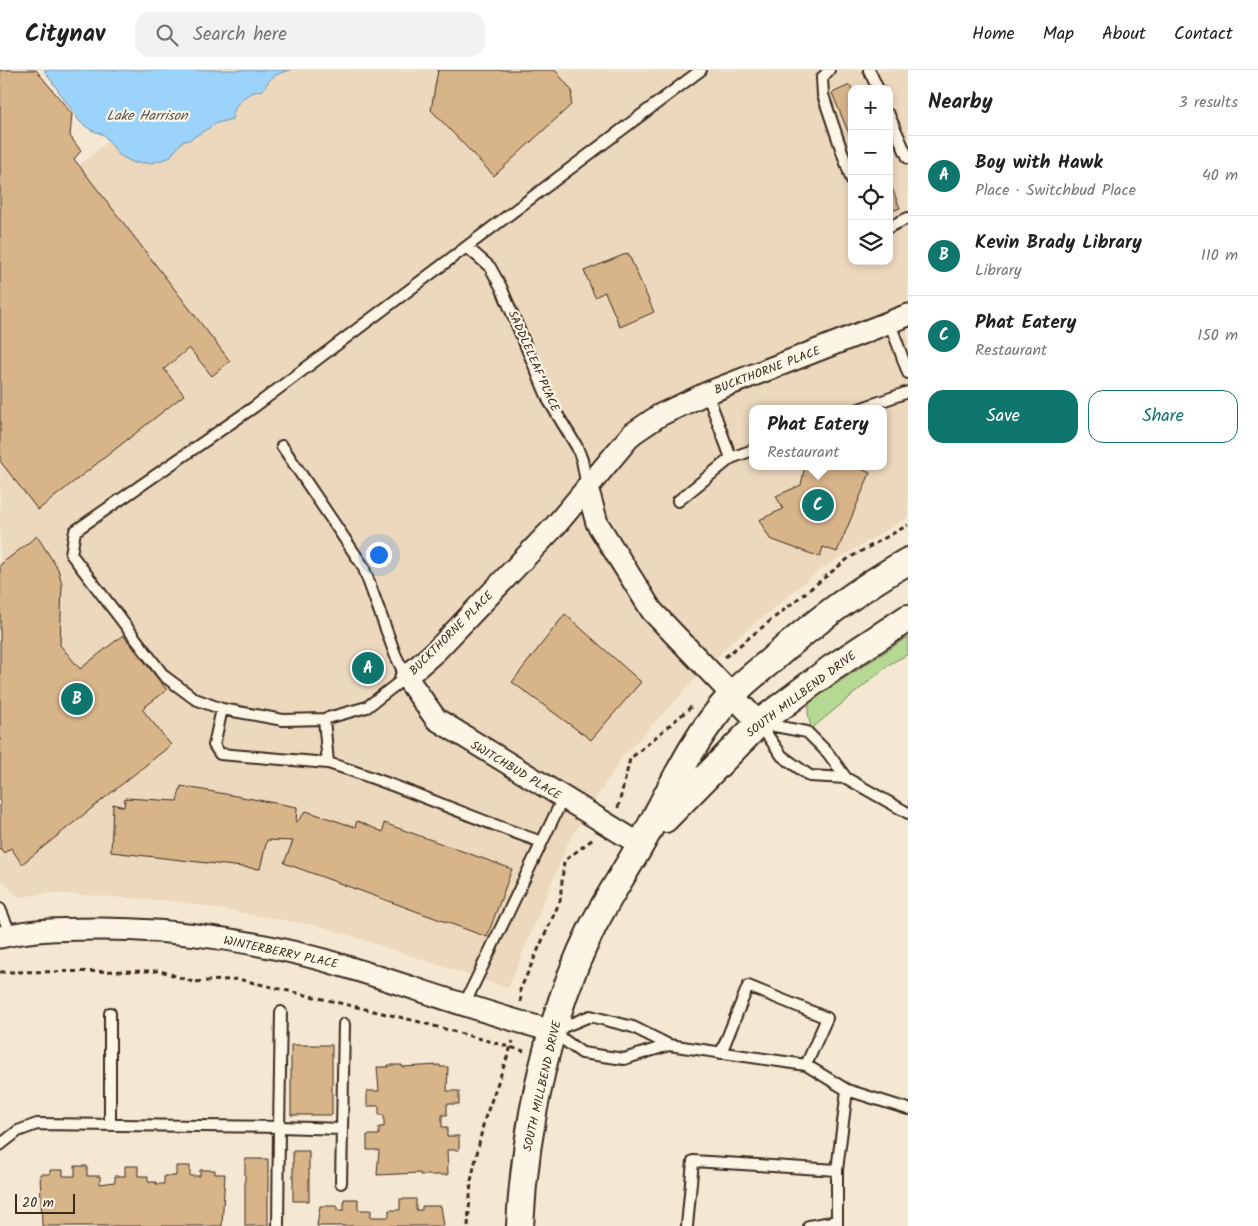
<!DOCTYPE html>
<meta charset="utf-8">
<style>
body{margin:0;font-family:Kalam,sans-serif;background:#f2f2f2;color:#222}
.controls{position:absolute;right:15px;top:15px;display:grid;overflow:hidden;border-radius:10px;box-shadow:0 2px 8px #0003}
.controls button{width:45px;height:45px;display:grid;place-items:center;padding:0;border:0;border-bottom:1px solid #e0e0e0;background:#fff;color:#222;font:25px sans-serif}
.scale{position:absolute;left:15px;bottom:12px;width:60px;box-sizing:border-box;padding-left:5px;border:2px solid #3b2a1e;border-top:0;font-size:14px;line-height:18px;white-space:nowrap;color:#3b2a1e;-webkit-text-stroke:4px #fcf5e5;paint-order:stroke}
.you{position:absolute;left:378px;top:484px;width:18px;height:18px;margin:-12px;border:4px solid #fff;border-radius:50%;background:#1a73e8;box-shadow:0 0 0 8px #1a73e833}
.badge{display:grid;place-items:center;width:32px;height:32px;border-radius:50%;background:#0f766e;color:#fff;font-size:16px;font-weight:700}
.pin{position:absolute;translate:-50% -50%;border:2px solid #fff;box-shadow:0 1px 5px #0006}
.popup{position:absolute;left:749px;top:335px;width:138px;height:65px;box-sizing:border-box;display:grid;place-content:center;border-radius:10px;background:#fff;filter:drop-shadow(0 1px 4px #0005);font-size:16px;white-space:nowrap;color:#767676}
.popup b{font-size:19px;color:#222}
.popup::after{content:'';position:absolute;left:50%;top:100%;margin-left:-10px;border:10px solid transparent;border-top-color:#fff}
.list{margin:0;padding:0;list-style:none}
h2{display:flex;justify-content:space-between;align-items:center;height:65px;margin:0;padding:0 20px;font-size:21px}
h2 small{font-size:16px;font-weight:400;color:#767676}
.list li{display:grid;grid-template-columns:32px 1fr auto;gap:15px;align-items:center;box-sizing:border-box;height:80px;padding:0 20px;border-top:1px solid #e0e0e0}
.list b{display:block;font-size:19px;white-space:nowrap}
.list p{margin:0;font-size:16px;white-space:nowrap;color:#767676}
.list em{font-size:16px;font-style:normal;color:#767676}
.actions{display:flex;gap:10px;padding:15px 20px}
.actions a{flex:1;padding:11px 0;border:1px solid #0f766e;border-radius:15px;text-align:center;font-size:18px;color:#0f766e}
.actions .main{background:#0f766e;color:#fff}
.icon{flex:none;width:28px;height:28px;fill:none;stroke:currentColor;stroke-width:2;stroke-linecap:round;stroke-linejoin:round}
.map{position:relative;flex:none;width:908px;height:1156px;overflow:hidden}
header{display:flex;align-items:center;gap:30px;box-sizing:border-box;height:70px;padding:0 25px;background:#fff;border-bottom:1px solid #e0e0e0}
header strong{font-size:24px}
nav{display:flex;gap:28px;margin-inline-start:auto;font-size:18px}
.search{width:350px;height:45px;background:#f2f2f2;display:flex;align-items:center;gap:12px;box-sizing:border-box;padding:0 18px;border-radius:15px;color:#767676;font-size:19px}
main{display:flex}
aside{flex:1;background:#fff}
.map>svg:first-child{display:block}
.built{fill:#ecd8bd;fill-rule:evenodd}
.green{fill:#b5d993;stroke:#788258}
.water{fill:#9cd3fb;stroke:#758fa3}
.building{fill:#d8b489;stroke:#3b2a1e}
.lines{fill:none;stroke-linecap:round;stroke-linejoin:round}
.service-casing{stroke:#3b2a1e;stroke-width:14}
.minor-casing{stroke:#3b2a1e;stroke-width:25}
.tertiary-casing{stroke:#3b2a1e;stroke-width:30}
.path{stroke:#3b2a1e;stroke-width:3;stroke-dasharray:5 4;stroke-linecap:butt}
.service{stroke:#fcf5e5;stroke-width:10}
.minor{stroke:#fcf5e5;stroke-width:21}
.tertiary{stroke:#fcf5e5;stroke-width:26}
.labels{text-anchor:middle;stroke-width:4.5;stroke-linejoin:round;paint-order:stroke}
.street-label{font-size:12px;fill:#3b2a1e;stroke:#fcf5e5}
.water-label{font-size:14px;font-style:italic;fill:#535455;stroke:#fcf5e5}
</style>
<header>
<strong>Citynav</strong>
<div class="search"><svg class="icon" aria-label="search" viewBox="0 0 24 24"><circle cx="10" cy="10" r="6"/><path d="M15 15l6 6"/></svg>Search here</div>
<nav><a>Home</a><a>Map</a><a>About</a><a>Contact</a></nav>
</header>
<main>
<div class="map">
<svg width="908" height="1156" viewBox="0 0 908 1156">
<rect width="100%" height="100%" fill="#f5e8d3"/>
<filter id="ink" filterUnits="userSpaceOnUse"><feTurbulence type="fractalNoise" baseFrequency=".02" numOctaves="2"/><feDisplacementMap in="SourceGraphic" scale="10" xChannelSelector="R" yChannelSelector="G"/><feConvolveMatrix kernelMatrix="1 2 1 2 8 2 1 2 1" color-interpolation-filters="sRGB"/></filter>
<g filter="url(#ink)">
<path class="built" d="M190,0h718v447l-88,53 -92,75 -105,111 -54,85 -61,147 -184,-61 -151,-26 -122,-8 -33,4 -18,-18v-653l79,-60zM852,19h37v172h-37zM753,339h130v57h-130z"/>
<path class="green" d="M908,567v17l-18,10 -79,65 -3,-16 2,-12z"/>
<path class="water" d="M44,0h247c-13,3 -21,6 -28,20 -17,3 -28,11 -31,29l-15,4 -28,17 -7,2 -13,16 -18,5h-17l-15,-8 -15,-20 -13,-5 -11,-8z"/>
<path class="building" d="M0,0h36l36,44 -2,22 11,15 -7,8 156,202 -18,15 -23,-28 -25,21 20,26 -146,115 -38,-49z
M438,0h117l17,21 -1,14 -77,71 -63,-66z
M850,15l2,5v51l-20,-48z
M889,111l11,27 -11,4z
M628,183l26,59 -34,15 -15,-35 -10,5 -11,-26z
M805,396h50l15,7 -33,79 -14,-5 -3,10 -50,-18 -11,-19 24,-11 -7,-13 25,-11z
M37,466l21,33 4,15 -2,61 20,24 43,-34 44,55 -25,19 29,36 -149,119 -11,-16 -7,5 -4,-5v-283z
M565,544l76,68 -50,58 -79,-58z
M181,716l116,21 -1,16 10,-12 49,16 2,-6 26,11 1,-9 128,46 -25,68 -203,-74 9,-22 -26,-1 -7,29 -149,-17 2,-48 11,3 1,-9 52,3z
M291,975h41v70h-41z
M388,995h14v2l38,-2v2h8l-1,24h12v13h-12v11h-5v12h5v9h12v14h-12l1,25h-28v-2l-43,2 2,-25h-12v-15h12v-8h5v-12h-5v-9h-12v-15h12l-2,-24h11z
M293,1081h16v50h-16z
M245,1089h23v67h-23z
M75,1096h12v10h13v8l15,-2v-6h10v-10h13v10h10v6h8v2h8v-8h12v-10h14v10h10v-6h15v4h10l-3,52h-180l-2,-52h10v-4h13v6h12z
M344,1129h14v11h13v7h18v-7h11v-11h16v11h6v-4h19l3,20h-127l3,-20h17v4h7z"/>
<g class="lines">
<g class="service-casing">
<path id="service" d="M829,0l-7,8 1,17 29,86
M869,0l9,19
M889,45l19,43
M889,157l19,-9
M468,178l22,19 11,20 48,114 28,46 5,13 5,27
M890,253l18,50
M859,339l49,-17
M282,376l81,120 32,88 11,23 -39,30 -43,12 -41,1 -61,-11 -27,-10 -31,-23 -93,-122 4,-23 179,-124 447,-337
M731,388l22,-8
M678,431l53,-43 -24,-65
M222,639l-8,36 6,9 108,9
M324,649l4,44c73,22 142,55 214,79
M759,653l23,33 28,20 36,2
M764,654l43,8 21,21 18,25 62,35
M0,839l11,26
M464,935l99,-207
M281,942l-2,115 63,2 2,-105
M556,960l34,-14 43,11 36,18 137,20 41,25 61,19
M553,962l29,21 42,6 45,-14
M721,983l27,-67 79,32 -21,47
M110,1054v-111
M0,1075l18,-14 19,-7 242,3 -1,99
M341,1113l1,-54
M687,1156l6,-65 144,9
M809,1156l28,-5
M837,1156v-56l10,-80"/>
</g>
<g class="minor-casing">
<path id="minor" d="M587,417l10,36 55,88 107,112
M641,775l-205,-126 -30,-42 31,-27 119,-125 76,-91 28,-19 47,-22 201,-78
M0,867c33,-8 68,-8 101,-8 81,0 169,14 246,38 69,21 136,46 206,64"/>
</g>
<g class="tertiary-casing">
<path id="tertiary" d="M665,749l94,-96 73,-55 76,-50
M520,1156c5,-100 28,-210 73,-300 16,-31 36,-60 53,-91 26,-48 48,-99 86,-140 11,-12 24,-22 36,-32 44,-39 89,-73 140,-102"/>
</g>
<path class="path" d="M725,587l124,-99 59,-33
M618,738l12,-49 61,-52
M0,902l161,-1 32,11 45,-3 178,42 108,30
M521,932l-1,-12 40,-89 4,-40 29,-22
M468,1156l3,-45 13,-60 29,-80"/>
<use href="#service" class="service"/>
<use href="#minor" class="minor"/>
<use href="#tertiary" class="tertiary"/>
</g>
</g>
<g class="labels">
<g class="street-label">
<text transform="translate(534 291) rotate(66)" y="4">SADDLELEAF PLACE</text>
<text transform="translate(767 300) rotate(-21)" y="4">BUCKTHORNE PLACE</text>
<text transform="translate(451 563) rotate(-45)" y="4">BUCKTHORNE PLACE</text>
<text transform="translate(801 624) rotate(-37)" y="4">SOUTH MILLBEND DRIVE</text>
<text transform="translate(516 700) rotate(31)" y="4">SWITCHBUD PLACE</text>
<text transform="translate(281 882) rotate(12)" y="4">WINTERBERRY PLACE</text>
<text transform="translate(542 1016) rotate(-77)" y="4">SOUTH MILLBEND DRIVE</text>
</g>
<g class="water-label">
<text x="147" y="50">Lake Harrison</text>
</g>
</g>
</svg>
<div class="controls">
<button>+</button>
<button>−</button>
<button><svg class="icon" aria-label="locate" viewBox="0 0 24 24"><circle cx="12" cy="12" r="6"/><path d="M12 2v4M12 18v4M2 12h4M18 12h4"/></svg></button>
<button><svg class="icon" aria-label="layers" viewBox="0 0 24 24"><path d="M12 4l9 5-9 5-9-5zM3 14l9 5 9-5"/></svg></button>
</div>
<div class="scale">20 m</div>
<div class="you"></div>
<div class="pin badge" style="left:368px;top:598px">A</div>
<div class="pin badge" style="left:77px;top:629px">B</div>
<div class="pin badge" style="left:818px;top:435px">C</div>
<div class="popup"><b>Phat Eatery</b>Restaurant</div>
</div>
<aside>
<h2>Nearby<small>3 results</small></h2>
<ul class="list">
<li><span class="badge">A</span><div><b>Boy with Hawk</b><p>Place · Switchbud Place</p></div><em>40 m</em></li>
<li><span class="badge">B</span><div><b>Kevin Brady Library</b><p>Library</p></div><em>110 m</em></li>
<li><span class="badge">C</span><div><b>Phat Eatery</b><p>Restaurant</p></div><em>150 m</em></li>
</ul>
<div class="actions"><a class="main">Save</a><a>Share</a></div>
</aside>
</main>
